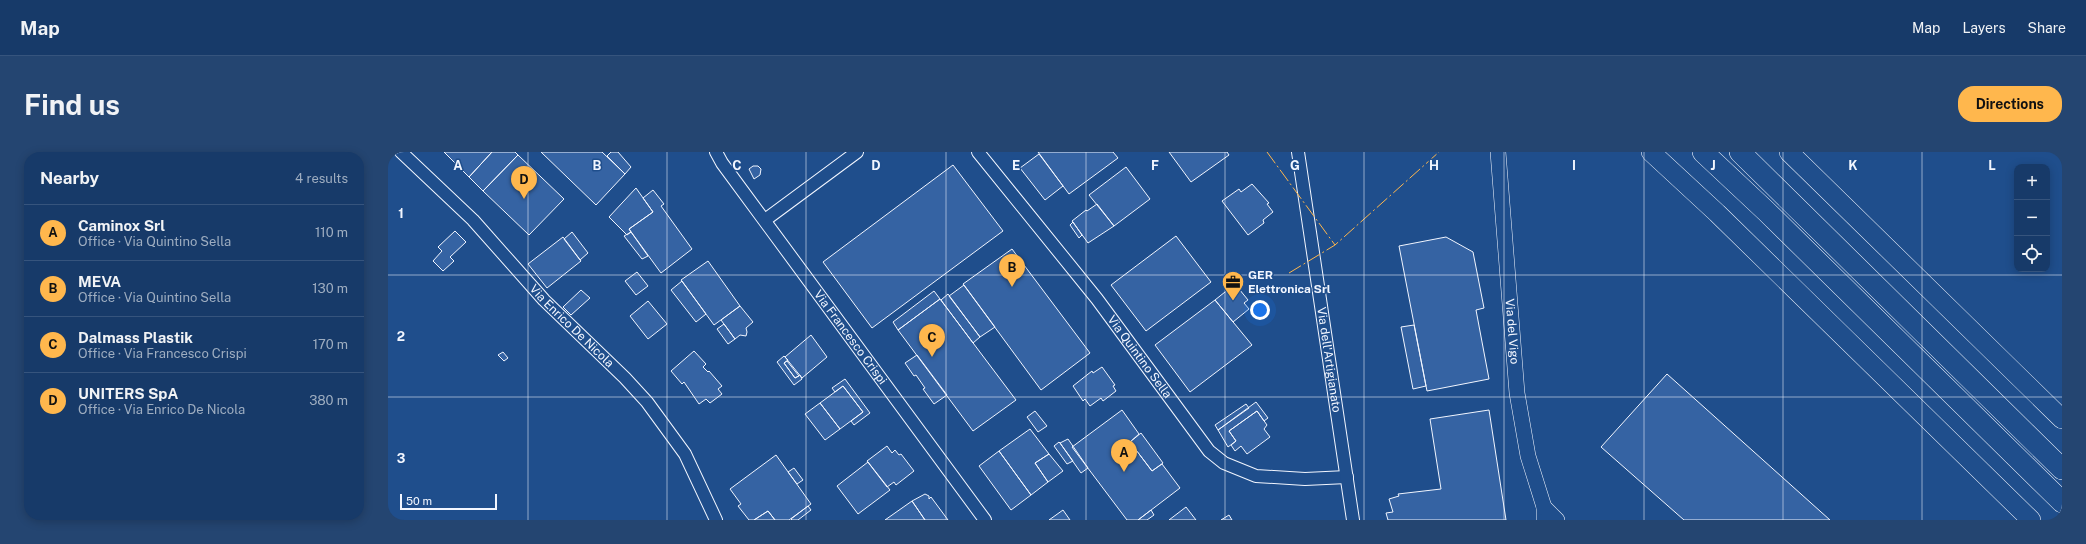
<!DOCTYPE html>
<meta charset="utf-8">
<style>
body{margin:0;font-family:"Public Sans",sans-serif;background:#244571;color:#f1f3f6}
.controls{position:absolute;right:12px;top:12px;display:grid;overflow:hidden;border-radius:8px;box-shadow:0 2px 10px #0003}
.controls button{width:36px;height:36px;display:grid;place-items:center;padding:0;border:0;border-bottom:1px solid #36547d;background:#173a69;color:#f1f3f6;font:20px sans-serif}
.scale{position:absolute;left:12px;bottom:10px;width:97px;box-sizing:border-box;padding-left:4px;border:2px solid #f2f6ff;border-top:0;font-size:11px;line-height:14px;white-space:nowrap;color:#f2f6ff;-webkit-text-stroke:3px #1f4e8c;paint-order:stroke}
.you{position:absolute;left:872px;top:158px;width:14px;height:14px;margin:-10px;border:3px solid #fff;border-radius:50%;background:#1a73e8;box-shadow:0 0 0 6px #1a73e833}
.badge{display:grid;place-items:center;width:26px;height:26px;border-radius:50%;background:#ffb74d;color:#111;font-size:13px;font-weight:700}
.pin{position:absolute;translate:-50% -33px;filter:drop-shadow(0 1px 2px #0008)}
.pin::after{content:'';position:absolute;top:21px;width:14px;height:12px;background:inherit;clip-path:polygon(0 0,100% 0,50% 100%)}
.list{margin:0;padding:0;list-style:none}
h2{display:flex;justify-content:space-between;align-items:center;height:52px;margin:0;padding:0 16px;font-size:17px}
h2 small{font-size:13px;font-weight:400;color:#9eadc0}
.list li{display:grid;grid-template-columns:26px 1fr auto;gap:12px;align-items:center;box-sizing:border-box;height:56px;padding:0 16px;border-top:1px solid #36547d}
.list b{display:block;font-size:15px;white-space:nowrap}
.list p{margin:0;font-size:13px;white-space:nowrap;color:#9eadc0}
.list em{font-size:13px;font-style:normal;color:#9eadc0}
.icon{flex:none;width:22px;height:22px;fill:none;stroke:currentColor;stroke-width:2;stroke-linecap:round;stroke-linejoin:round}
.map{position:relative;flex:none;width:1674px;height:368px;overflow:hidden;border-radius:16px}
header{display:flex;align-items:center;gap:24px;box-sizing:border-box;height:56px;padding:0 20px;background:#173a69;border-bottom:1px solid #36547d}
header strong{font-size:19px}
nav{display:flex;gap:22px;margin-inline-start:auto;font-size:14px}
.intro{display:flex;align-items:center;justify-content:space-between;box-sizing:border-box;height:96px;padding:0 24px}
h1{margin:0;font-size:28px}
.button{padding:10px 18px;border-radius:16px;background:#ffb74d;color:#111;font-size:14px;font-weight:700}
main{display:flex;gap:24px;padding:0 24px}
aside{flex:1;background:#173a69;border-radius:16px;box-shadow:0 2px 10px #0003}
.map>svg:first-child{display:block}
.building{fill:#3563a3;stroke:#f2f6ff}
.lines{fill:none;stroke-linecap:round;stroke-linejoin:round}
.minor-casing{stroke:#f2f6ff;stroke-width:14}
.tertiary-casing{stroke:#f2f6ff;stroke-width:16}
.trunk-casing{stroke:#f2f6ff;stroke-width:20}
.motorway-casing{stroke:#f2f6ff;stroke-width:22}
.minor{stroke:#1f4e8c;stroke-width:12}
.tertiary{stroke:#1f4e8c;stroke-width:15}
.trunk{stroke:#1f4e8c;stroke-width:19}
.motorway{stroke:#1f4e8c;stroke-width:21}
.power{stroke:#ffb74d;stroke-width:1;stroke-dasharray:14 3 2 3;stroke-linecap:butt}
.grid{fill:none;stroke:#f2f6ff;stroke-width:1;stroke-opacity:0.55}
.labels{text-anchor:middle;stroke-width:3;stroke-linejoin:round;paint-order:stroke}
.poi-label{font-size:12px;font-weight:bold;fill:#f2f6ff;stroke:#1f4e8c;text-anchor:start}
.street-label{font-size:12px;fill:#f2f6ff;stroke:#1f4e8c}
.grid-label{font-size:13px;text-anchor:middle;font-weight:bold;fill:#f2f6ff;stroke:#1f4e8c;stroke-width:3;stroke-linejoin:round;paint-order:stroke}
</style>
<header>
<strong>Map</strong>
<nav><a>Map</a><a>Layers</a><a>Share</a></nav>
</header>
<div class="intro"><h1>Find us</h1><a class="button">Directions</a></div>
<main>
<aside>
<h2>Nearby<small>4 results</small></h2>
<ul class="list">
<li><span class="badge">A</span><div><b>Caminox Srl</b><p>Office · Via Quintino Sella</p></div><em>110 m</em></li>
<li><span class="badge">B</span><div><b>MEVA</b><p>Office · Via Quintino Sella</p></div><em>130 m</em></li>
<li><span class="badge">C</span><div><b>Dalmass Plastik</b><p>Office · Via Francesco Crispi</p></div><em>170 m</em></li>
<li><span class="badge">D</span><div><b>UNITERS SpA</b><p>Office · Via Enrico De Nicola</p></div><em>380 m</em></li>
</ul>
</aside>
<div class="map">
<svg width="1674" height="368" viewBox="0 0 1674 368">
<rect width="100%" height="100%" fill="#1f4e8c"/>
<path class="building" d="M56,0h48l-23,25z
M104,0h23l3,3 -35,36 -14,-14z
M153,0h61l23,22 -29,31z
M223,0h7l13,15 -6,7 -18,-18z
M650,0h75l5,6 -49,36z
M781,0h58l2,3 -38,27z
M651,2l24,32 -18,14 -25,-32z
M130,3l46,44 -35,36 -46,-44z
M565,13l50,66 -131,97 -49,-66z
M365,14h5l3,3 -1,6 -6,4 -5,-10z
M738,15l24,32 -36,27 -25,-31z
M864,32l17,19 -2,1 6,8 -10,8 1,3 -16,12 -26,-34 17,-12 2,3z
M248,36l17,24 -24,17 2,3 -4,3 -18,-18z
M265,38l11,14 -3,2 31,43 -31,24 -32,-44 24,-17 -10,-14z
M709,52l17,22 -26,17 -16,-22 14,-11 1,1z
M685,70l9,13 -3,3 -9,-13z
M67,79l11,11 -16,15 4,4 -11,10 -10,-10 9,-10 -4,-4z
M184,80l16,21 -8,7 -16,-21z
M243,80l17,24 -6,3 -18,-23z
M788,84l35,46 -65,49 -35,-46z
M175,85l18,24 -34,27 -19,-24z
M1058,85l27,15 11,56 -8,2 13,69 -62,12 -28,-145z
M624,97l78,104 -49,37 -78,-106z
M320,109l32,45 -26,19 -33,-45z
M249,120l11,14 -12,9 -11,-14z
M294,129l24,33 -10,8 -25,-32z
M847,132l13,16 -4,3 5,6 -16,13 -18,-22z
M576,133l31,42 -15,10 -31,-41z
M193,138l9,8 -19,17 -8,-8z
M546,139l6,8 -42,31 -5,-8z
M560,142l32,43 -7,6 -32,-43z
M552,147l76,101 -43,31 -75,-101z
M827,148l37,45 -62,47 -35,-47z
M260,149l19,23 -19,15 -18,-23z
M352,154l13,16 -7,6 1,4 -1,4 -6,-1 -5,4 -14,-19z
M336,172l11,15 -7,5 -11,-15z
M1026,173l12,61 -13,3 -12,-62z
M423,183l16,22 -25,21 -17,-21z
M306,199l12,13 -3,3 5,5 1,-1 13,15 -4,3 4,5 -12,9 -4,-4 -7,5 -15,-22 -2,2 -11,-13z
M115,200l5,6 -4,3 -6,-6z
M529,203l30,40 -13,9 -11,-15 2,-1 -9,-13 -2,1 -9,-13z
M396,204l4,4 -4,3 11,15 5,-3 2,4 -8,6 -17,-23z
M399,209l12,15 -4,2 -11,-15z
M714,215l13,18 -2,1 3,5 -13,10 -2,-3 -11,8 -5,-7 -2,2 -10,-15 19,-15 1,2z
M1279,222l163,146h-146l-83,-73z
M457,227l25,34 -16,12 -3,-4 12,-9 -20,-26 -8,6 -3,-4z
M455,234l20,26 -23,17 -20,-26z
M868,250l12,16 -4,3 -7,-10 -28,20 7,10 -8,6 -10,-17z
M432,251l20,26 -15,11 -20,-26z
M858,252l3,4 -31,22 -3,-5z
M734,258l17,24 -9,8 22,29 10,-7 18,24 -42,32h-11l-55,-73z
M1101,258l17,110h-118l-2,-7 7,-1 -4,-13 10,-3 -1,-2 43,-5 -11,-70z
M647,259l12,15 -9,6 -11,-15z
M869,259l10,14 -3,4 6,8 -23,17 -6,-8 -6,5 -4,-6 5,-4 -7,-10z
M642,277l19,25 -14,9 13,19 -17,13 -32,-44z
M753,281l22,30 -11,8 -22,-29z
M680,287l20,29 -7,5 -21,-30z
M671,290l1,1 13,18 -6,3 -13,-18z
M499,294l5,7 3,-3 4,5 2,-1 13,17 -18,14 -2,-3 -7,5 -20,-26z
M611,299l32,44 -20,15 -32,-44z
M661,302l14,17 -15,11 -13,-19z
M388,303l35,49 -22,16h-14l-7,-9 -14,9h-5l-11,-14 3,-2 -11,-15z
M480,310l22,28 -32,24 -21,-28z
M406,316l9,12 -6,4 -9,-12z
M537,342l4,2v3l2,-2 17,23h-23l-13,-19z
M524,349l13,19h-40z
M420,354l3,4 -13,10h-6l-1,-1z
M798,355l10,13h-27z
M675,358l7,10h-21z
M763,358l3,5 -7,5h-9z
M380,359l7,9h-21z
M841,363l3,5h-11z"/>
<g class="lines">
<g class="minor-casing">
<g id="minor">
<path id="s1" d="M13,0l72,68 71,80 81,78 22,24 38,52 31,66"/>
<path id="s2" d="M328,0l6,11 263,357"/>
<path id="s3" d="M590,0l119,147 112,152 15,12 32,13 49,3 42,-2"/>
<path id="s4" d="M910,0l55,368"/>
<path d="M377,68l92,-68"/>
</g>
</g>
<g class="tertiary-casing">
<g id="tertiary">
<path id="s5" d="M1110,0l19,241 11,63 16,51v13"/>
<path d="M1156,355l13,13"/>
</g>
</g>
<g class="trunk-casing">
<path id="trunk" d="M1263,0l66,61 314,307
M1401,0l273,267"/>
</g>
<g class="motorway-casing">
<path id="motorway" d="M1315,0l63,59 296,291
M1352,0l322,317"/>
</g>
<use href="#minor" class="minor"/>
<use href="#tertiary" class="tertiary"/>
<use href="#trunk" class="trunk"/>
<use href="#motorway" class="motorway"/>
<path class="power" d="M879,0l68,93
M901,121l46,-28 104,-93"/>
</g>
<path class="grid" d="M140,0v368M279,0v368M418,0v368M558,0v368M698,0v368M837,0v368M976,0v368M1116,0v368M1256,0v368M1395,0v368M1534,0v368M0,123h1674M0,245h1674"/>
<defs>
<g id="office-pin" transform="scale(1.15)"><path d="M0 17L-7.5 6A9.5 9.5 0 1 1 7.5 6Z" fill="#ffb74d" stroke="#1f4e8c"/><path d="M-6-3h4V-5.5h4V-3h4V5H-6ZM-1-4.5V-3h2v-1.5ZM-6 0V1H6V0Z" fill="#111"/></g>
</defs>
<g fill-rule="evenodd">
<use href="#office-pin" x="845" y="130"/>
</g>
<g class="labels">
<g class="poi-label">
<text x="860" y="127">GER<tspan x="860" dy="14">Elettronica Srl</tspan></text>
</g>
<g class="street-label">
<text dy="4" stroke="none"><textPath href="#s1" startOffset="244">Via Enrico De Nicola</textPath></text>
<text dy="4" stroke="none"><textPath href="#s5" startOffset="180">Via del Vigo</textPath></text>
<text dy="4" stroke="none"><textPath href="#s2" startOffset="229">Via Francesco Crispi</textPath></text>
<text dy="4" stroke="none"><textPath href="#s3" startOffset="261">Via Quintino Sella</textPath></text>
<text dy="4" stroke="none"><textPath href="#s4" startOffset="210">Via dell'Artigianato</textPath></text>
</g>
</g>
<g class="grid-label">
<text x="70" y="18">A</text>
<text x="209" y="18">B</text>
<text x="349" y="18">C</text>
<text x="488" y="18">D</text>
<text x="628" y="18">E</text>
<text x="767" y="18">F</text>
<text x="907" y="18">G</text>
<text x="1046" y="18">H</text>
<text x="1186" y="18">I</text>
<text x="1325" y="18">J</text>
<text x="1465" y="18">K</text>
<text x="1604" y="18">L</text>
<text x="13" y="66">1</text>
<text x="13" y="189">2</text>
<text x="13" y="311">3</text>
</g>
</svg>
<div class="controls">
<button>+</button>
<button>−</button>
<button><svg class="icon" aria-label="locate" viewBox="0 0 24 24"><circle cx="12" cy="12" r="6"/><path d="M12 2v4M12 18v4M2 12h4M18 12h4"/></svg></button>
</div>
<div class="scale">50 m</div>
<div class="you"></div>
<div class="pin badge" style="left:736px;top:320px">A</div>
<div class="pin badge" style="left:624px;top:135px">B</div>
<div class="pin badge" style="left:544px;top:205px">C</div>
<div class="pin badge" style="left:136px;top:47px">D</div>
</div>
</main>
